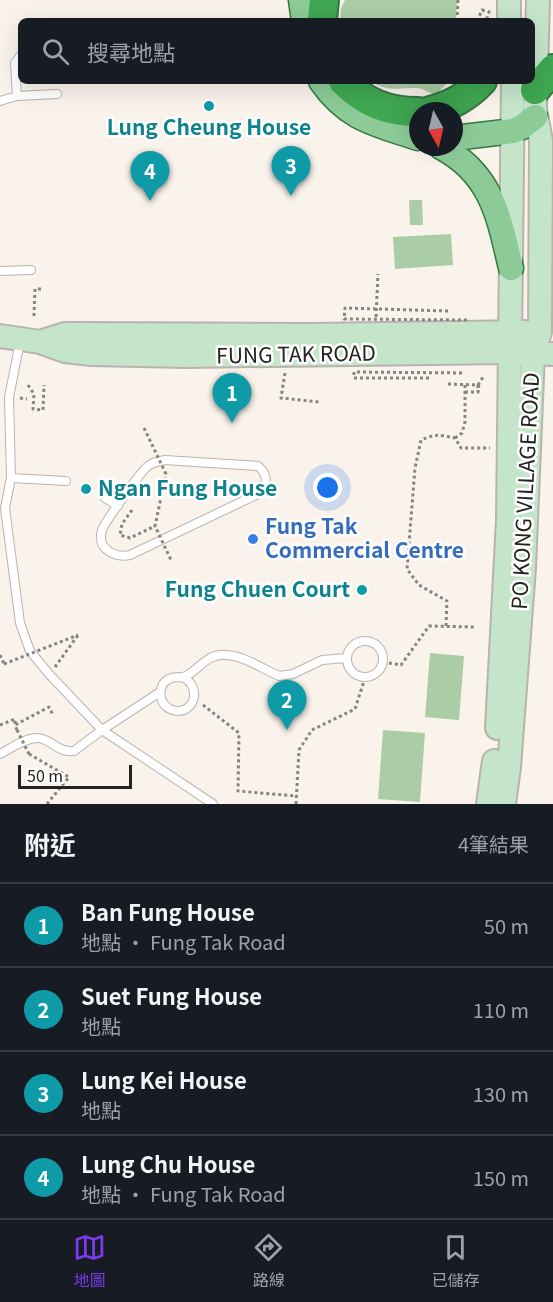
<!DOCTYPE html>
<html lang="zh-TW">
<meta charset="utf-8">
<style>
body{margin:0;font-family:Georgia,"Noto Sans TC",serif;background:#242831;color:#f1f3f6}
.compass{position:absolute;left:409px;top:102px;width:54px;height:54px;border-radius:50%;background:#171b24;box-shadow:0 6px 24px #0002;rotate:172deg}
.scale{position:absolute;left:18px;bottom:15px;width:114px;box-sizing:border-box;padding-left:6px;border:3px solid #252320;border-top:0;font-size:16px;line-height:21px;white-space:nowrap;color:#252320;-webkit-text-stroke:4px #fff;paint-order:stroke}
.you{position:absolute;left:328px;top:488px;width:21px;height:21px;margin:-15px;border:4px solid #fff;border-radius:50%;background:#1a73e8;box-shadow:0 0 0 9px #1a73e833}
.badge{display:grid;place-items:center;width:39px;height:39px;border-radius:50%;background:#7c3aed;color:#fff;font-size:20px;font-weight:700}
.pin{position:absolute;translate:-50% -50px;filter:drop-shadow(0 2px 3px #0008)}
.pin::after{content:'';position:absolute;top:32px;width:21px;height:18px;background:inherit;clip-path:polygon(0 0,100% 0,50% 100%)}
.list{margin:0;padding:0;list-style:none}
h2{display:flex;justify-content:space-between;align-items:center;height:78px;margin:0;padding:0 24px;font-size:26px}
h2 small{font-size:20px;font-weight:400;color:#9ea1a6}
.list li{display:grid;grid-template-columns:39px 1fr auto;gap:18px;align-items:center;box-sizing:border-box;height:84px;padding:0 24px;border-top:2px solid #363941}
.list b{display:block;font-size:22px;white-space:nowrap}
.list p{margin:0;font-size:20px;white-space:nowrap;color:#9ea1a6}
.list em{font-size:20px;font-style:normal;color:#9ea1a6}
.icon{flex:none;width:33px;height:33px;fill:none;stroke:currentColor;stroke-width:2;stroke-linecap:round;stroke-linejoin:round}
.map{position:relative;flex:none;width:553px;height:804px;overflow:hidden}
.search{position:absolute;background:#171b24;box-shadow:0 6px 24px #0002;left:18px;right:18px;top:18px;height:66px;display:flex;align-items:center;gap:15px;box-sizing:border-box;padding:0 21px;border-radius:9px;color:#9ea1a6;font-size:22px}
.sheet{height:414px;background:#171b24}
nav{display:flex;justify-content:space-around;align-items:center;box-sizing:border-box;height:84px;border-top:2px solid #363941;background:#171b24;font-size:16px;color:#9ea1a6}
nav a{display:grid;justify-items:center;gap:3px}
nav .on{color:#7c3aed}
.map>svg:first-child{display:block}
.green{fill:#abcda5}
.lines{fill:none;stroke-linecap:round;stroke-linejoin:round}
.lane-casing{stroke:#bab3ad;stroke-width:10}
.secondary-casing{stroke:#bab3ad;stroke-width:26}
.primary-casing{stroke:#367940;stroke-width:27}
.highway-casing{stroke:#367940;stroke-width:32}
.path{stroke:#88847f;stroke-width:3;stroke-dasharray:3 3;stroke-linecap:butt}
.lane{stroke:#fff;stroke-width:8}
.secondary{stroke:#c5e5cb;stroke-width:22}
.primary{stroke:#8cca97;stroke-width:24}
.highway{stroke:#3fa752;stroke-width:28}
.path-bridge{stroke:#88847f;stroke-width:3;stroke-dasharray:3 3;stroke-linecap:butt}
.culture-dot{fill:#0f9aa8;stroke:#fff;stroke-width:2}
.shop-dot{fill:#3f7fe0;stroke:#fff;stroke-width:2}
.labels{text-anchor:middle;stroke-width:5;stroke-linejoin:round;paint-order:stroke}
.culture-label{font-size:21px;font-weight:bold;fill:#0d838f;stroke:#fff}
.street-label{font-size:21px;fill:#252320;stroke:#fff}
.shop-label{font-size:21px;font-weight:bold;fill:#366cbe;stroke:#fff;text-anchor:start}
</style>
<div class="map">
<svg width="553" height="804" viewBox="0 0 553 804">
<rect width="100%" height="100%" fill="#faf3ec"/>
<path class="green" d="M345,0h112l-1,21h-116l1,-13z
M372,81h78l-15,14c-6,-2 -12,-7 -19,-7 -15,0 -31,4 -44,-7z
M409,200h13l1,25h-13z
M451,234l2,31 -58,4 -2,-32z
M430,653l34,3 -5,64 -34,-3z
M383,730l42,3 -5,69 -42,-3z"/>
<g class="lines">
<g class="lane-casing">
<path id="lane" d="M17,96l-2,-33 6,-8
M0,101l17,-5 40,-2
M0,271l31,-1
M20,342l-11,55 2,81 -6,30 15,115 10,28 20,24 52,55 111,74
M165,460l93,6c6,5 8,9 8,17l-8,11 -128,61c-15,3 -34,-6 -28,-25 3,-8 39,-59 46,-64 5,-4 11,-5 17,-6z
M11,478l55,3
M105,498l13,8
M347 659a18 18 0 1 1 36 0a18 18 0 1 1-36 0Z
M183,677c22,12 8,42 -13,32 -12,-6 -13,-24 -1,-30 5,-3 9,-1 14,-2 14,-3 22,-25 44,-22 17,1 36,14 52,21l14,-2 29,-14 25,-2
M0,754c10,-5 25,-16 37,-16 14,0 20,15 37,13l28,-21 58,-38"/>
</g>
<g class="secondary-casing">
<path id="secondary" d="M509,21v-21
M0,336l40,6 25,9 26,3 94,2 324,-4 44,2
M40,342l25,-8h11l234,1 215,-3
M497,728l11,-208 5,-439
M488,804l6,-43
M504,804l5,-37 15,-199 9,-215 7,-21 1,-191 -6,-32 3,-109"/>
</g>
<g class="primary-casing">
<path id="primary" d="M301,0l3,21
M321,81c27,39 55,43 97,57
M454,138l59,-7 9,-4 13,-10
M441,147c51,27 58,70 70,121"/>
</g>
<g class="highway-casing">
<path id="highway" d="M322,21l2,-21
M343,81c22,22 44,31 75,31
M535,90l18,-21
M430,111c21,-5 37,-14 52,-30"/>
</g>
<path class="path" d="M457,21l1,-21
M477,21l5,-11 7,2 -3,9
M34,316l1,-27h9
M376,317l2,-43
M285,373l-4,25 38,4
M448,384l30,1 5,-8
M28,385l6,9 -1,15 10,1 1,-25
M478,385v7
M20,398l7,1
M132,510l-10,14 -2,11 10,3 25,-12
M446,626l1,-25 -28,-16 -12,-16 8,-101 6,-28c16,-7 18,-5 34,-2l6,10h29
M0,655l4,9
M383,662l18,3 28,-39 47,1
M55,667l23,-32
M203,705l36,28 -1,58 59,5
M0,725l15,-6v6
M17,730l-2,-5 34,-18 4,8
M29,754l40,23 -22,27
M296,804l3,-54 13,-20 43,-21 10,-31"/>
<use href="#lane" class="lane"/>
<use href="#secondary" class="secondary"/>
<use href="#primary" class="primary"/>
<use href="#highway" class="highway"/>
<path class="path-bridge" d="M448,311l-103,-3 -1,11 123,1
M429,378h-75v-6l111,1
M465,392h13l1,-10
M144,428l22,46 -11,52 16,34
M455,438l7,-5 3,-11v-40
M4,664l74,-29
M17,730l12,24"/>
</g>
<g class="culture-dot">
<circle cx="209" cy="106" r="6"/>
<circle cx="86" cy="489" r="6"/>
<circle cx="362" cy="590" r="6"/>
</g>
<circle class="shop-dot" cx="253" cy="539" r="6"/>
<g class="labels">
<g class="culture-label">
<text x="209" y="135">Lung Cheung House</text>
<text x="98" y="496" text-anchor="start">Ngan Fung House</text>
<text x="350" y="597" text-anchor="end">Fung Chuen Court</text>
</g>
<g class="street-label">
<text transform="translate(296 355) rotate(-1)" y="7">FUNG TAK ROAD</text>
<text transform="translate(526 491) rotate(-87)" y="7">PO KONG VILLAGE ROAD</text>
</g>
<g class="shop-label">
<text x="265" y="534">Fung Tak<tspan x="265" dy="24">Commercial Centre</tspan></text>
</g>
</g>
</svg>
<svg class="compass" viewBox="-18 -18 36 36"><path d="M0-13l5 13h-10z" fill="#e53935"/><path d="M0 13l5-13h-10z" fill="#9ea1a6"/></svg>
<div class="scale">50 m</div>
<div class="you"></div>
<div class="pin badge" style="left:232px;top:423px;background:#0f9aa8">1</div>
<div class="pin badge" style="left:287px;top:730px;background:#0f9aa8">2</div>
<div class="pin badge" style="left:291px;top:196px;background:#0f9aa8">3</div>
<div class="pin badge" style="left:150px;top:201px;background:#0f9aa8">4</div>
<div class="search"><svg class="icon" aria-label="search" viewBox="0 0 24 24"><circle cx="10" cy="10" r="6"/><path d="M15 15l6 6"/></svg>搜尋地點</div>
</div>
<section class="sheet">
<h2>附近<small>4筆結果</small></h2>
<ul class="list">
<li><span class="badge" style="background:#0f9aa8">1</span><div><b>Ban Fung House</b><p>地點 · Fung Tak Road</p></div><em>50 m</em></li>
<li><span class="badge" style="background:#0f9aa8">2</span><div><b>Suet Fung House</b><p>地點</p></div><em>110 m</em></li>
<li><span class="badge" style="background:#0f9aa8">3</span><div><b>Lung Kei House</b><p>地點</p></div><em>130 m</em></li>
<li><span class="badge" style="background:#0f9aa8">4</span><div><b>Lung Chu House</b><p>地點 · Fung Tak Road</p></div><em>150 m</em></li>
</ul>
</section>
<nav>
<a class="on"><svg class="icon" aria-label="map" viewBox="0 0 24 24"><path d="M3 6l6-2 6 2 6-2v14l-6 2-6-2-6 2zM9 4v14M15 6v14"/></svg>地圖</a>
<a><svg class="icon" aria-label="directions" viewBox="0 0 24 24"><path d="M12 3l9 9-9 9-9-9zM9 14v-3h6M13 9l2 2-2 2"/></svg>路線</a>
<a><svg class="icon" aria-label="saved" viewBox="0 0 24 24"><path d="M7 4h10v16l-5-4-5 4z"/></svg>已儲存</a>
</nav>
